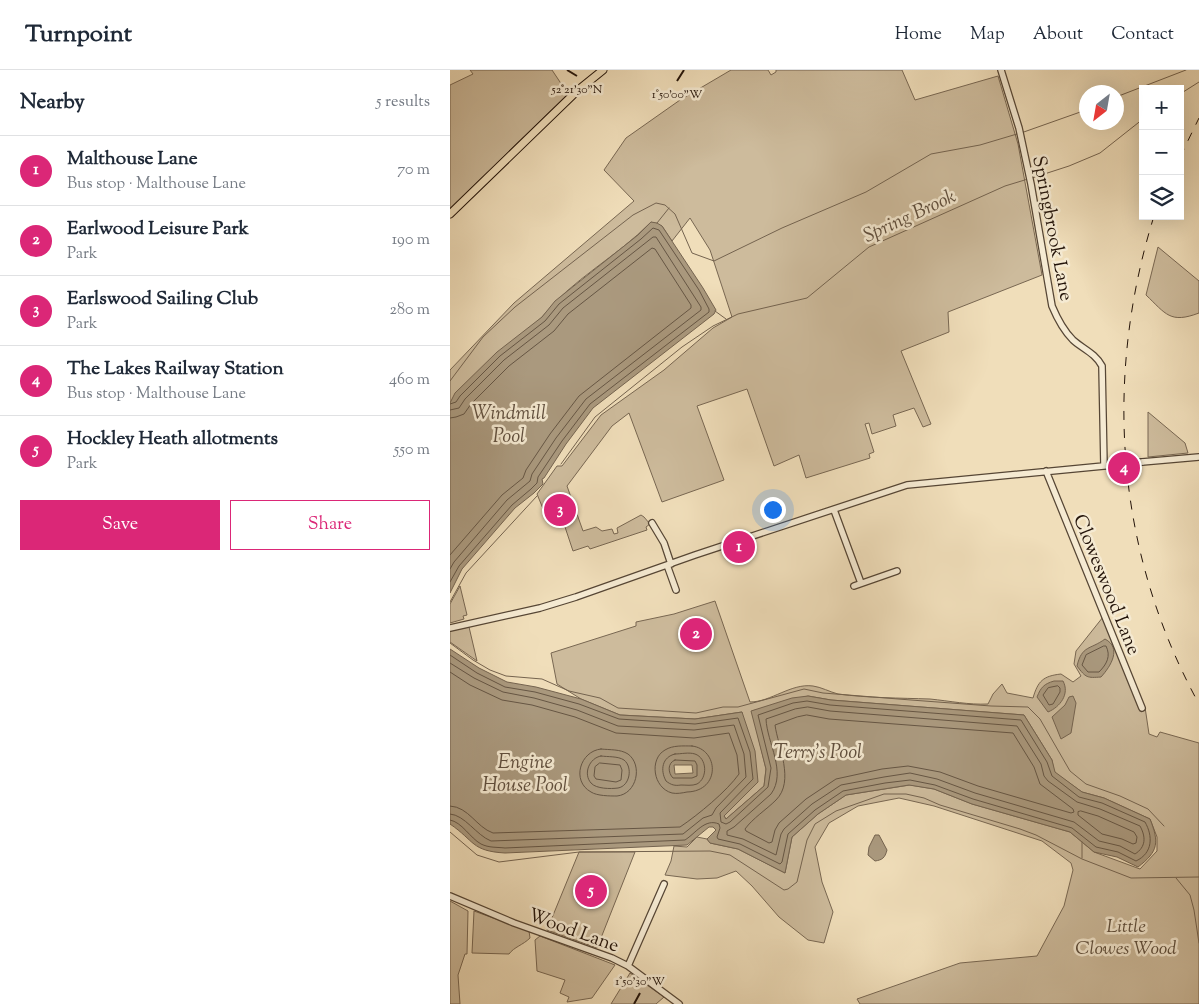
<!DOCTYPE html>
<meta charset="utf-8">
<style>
body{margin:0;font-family:"Sorts Mill Goudy",serif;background:#f2f2f3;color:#1f2937}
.controls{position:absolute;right:15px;top:15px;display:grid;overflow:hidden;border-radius:0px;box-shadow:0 5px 20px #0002}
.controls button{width:45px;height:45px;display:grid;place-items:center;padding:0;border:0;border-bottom:1px solid #e0e1e3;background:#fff;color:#1f2937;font:25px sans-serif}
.compass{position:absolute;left:629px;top:15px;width:45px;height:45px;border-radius:50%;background:#fff;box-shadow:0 5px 20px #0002;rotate:211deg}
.you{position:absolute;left:322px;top:439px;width:18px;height:18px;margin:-12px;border:4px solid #fff;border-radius:50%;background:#1a73e8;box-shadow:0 0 0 8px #1a73e833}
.badge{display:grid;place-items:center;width:32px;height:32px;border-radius:50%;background:#db2777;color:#fff;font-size:16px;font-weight:700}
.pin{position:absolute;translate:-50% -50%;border:2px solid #fff;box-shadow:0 1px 5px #0006}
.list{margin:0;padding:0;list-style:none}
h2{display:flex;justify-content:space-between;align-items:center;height:65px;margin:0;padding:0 20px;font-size:21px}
h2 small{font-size:16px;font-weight:400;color:#747a83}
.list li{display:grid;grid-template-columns:32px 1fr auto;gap:15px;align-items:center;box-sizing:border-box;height:70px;padding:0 20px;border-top:1px solid #e0e1e3}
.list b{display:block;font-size:19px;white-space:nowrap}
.list p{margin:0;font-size:16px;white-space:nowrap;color:#747a83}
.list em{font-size:16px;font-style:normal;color:#747a83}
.actions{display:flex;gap:10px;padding:15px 20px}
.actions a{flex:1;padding:11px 0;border:1px solid #db2777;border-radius:0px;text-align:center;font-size:18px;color:#db2777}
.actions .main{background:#db2777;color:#fff}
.icon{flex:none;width:28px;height:28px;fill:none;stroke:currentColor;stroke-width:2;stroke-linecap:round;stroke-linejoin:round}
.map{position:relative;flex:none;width:749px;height:934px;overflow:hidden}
header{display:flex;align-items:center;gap:30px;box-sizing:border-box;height:70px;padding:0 25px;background:#fff;border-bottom:1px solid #e0e1e3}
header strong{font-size:24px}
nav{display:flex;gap:28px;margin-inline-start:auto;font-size:18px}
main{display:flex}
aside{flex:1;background:#fff}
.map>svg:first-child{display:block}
.green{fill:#cdbb9c;stroke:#786752}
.water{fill:#aa997e;stroke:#74634f;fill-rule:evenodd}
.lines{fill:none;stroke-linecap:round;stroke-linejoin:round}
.shore{stroke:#665644;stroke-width:1}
.stream{stroke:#74634f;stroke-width:1}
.minor-casing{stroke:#564635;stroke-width:8}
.major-casing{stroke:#231309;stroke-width:9}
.minor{stroke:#f5ead2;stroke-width:5.5}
.major{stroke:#f0deba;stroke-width:7}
.rail{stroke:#231309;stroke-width:1;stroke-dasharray:9 9;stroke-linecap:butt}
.minor-bridge-casing{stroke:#564635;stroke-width:8;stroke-linecap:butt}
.minor-bridge{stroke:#f5ead2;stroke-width:5.5}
.ticks{fill:none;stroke:#231309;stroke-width:2}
.labels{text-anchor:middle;stroke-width:5;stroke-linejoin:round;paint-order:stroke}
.street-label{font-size:19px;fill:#231309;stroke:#f5ead2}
.park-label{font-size:19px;font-style:italic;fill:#5e4e3c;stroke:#f5ead2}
.water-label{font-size:20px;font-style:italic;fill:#604f3e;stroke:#f5ead2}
.ticks-label{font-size:12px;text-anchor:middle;fill:#231309;stroke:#f5ead2;stroke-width:5;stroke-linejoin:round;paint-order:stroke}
</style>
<header>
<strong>Turnpoint</strong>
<nav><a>Home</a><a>Map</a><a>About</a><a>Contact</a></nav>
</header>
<main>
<aside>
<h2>Nearby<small>5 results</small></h2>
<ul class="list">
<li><span class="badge">1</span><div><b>Malthouse Lane</b><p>Bus stop · Malthouse Lane</p></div><em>70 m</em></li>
<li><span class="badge">2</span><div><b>Earlwood Leisure Park</b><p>Park</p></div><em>190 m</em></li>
<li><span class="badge">3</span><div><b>Earlswood Sailing Club</b><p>Park</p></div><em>280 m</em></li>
<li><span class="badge">4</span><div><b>The Lakes Railway Station</b><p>Bus stop · Malthouse Lane</p></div><em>460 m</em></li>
<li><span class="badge">5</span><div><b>Hockley Heath allotments</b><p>Park</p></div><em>550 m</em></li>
</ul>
<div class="actions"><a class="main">Save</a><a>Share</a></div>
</aside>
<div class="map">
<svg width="749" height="934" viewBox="0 0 749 934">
<rect width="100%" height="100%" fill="#f0deba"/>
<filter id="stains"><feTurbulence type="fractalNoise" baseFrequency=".004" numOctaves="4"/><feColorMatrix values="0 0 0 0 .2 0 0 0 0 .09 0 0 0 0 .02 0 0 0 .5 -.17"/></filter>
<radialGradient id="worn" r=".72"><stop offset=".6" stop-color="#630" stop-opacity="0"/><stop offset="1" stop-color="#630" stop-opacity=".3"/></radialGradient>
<path class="green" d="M20,0h82l16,24 -118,115v-124l23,-11z
M281,0h37l3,5 5,-3v-2h126l13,30 83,-24 20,68 24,131 -94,37 1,20 -48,19 30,73 -8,3 -9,-19 -21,7 3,11 -24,8 -3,-11 -4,1 9,28 -5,2 1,4 -64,20 -7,-23 -25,11 -27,-77 -50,17 27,74 -62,22 -33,-89 -17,13 -45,60 16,45 13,-4 6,4 10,-2 2,5 4,-1 -1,-5 24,-13 3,2 6,7 -4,3 1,3 -57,19 -2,-3 -15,5 -11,-33 -14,3 -11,-27 20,-28h5l39,-51 63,-45 49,-42 19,-11 -22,-67 -20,-32 -18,23 -10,-15 -11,-4c-34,35 -79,57 -109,95l-92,87v-34l64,-67 120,-102 -30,-31 22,-32 54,-38z
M708,177l41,34v32c-29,11 -33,1 -53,-18z
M698,342l37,31 3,10 -40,4z
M10,516l7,29 -4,1 1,3 -14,4v-19z
M265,531l35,101c21,0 41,-19 63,-16 8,1 17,6 25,8 30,4 62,4 92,5 20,2 39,6 58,5l5,-10 9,-10 5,9 26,5c5,-17 10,-22 28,-24l12,8 8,-6 -7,-12 2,-13 27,-34 36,91 6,-1 4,27 8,3 3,-5 39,11v261h-339l-3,-5 103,-36 77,-7 27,-50 9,-36 -2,-7 -29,-22 -108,-35 -35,-8 -41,8 -29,17 -14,24 7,35 11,30 -9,31 -16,-3 -29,-23 -27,-31 -16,-15 -19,7 -20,1 -32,-4 6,-14 3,-15 13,1 10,-10 10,2 3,4 28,6 47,24 7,-36 26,-23 28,-19 64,-10 24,4 38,15 98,28 24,20 46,17 17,-18v-14l-7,-18 -46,-21 -22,-6 -28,-20 -2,-12 -28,-45 -193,-15 -23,-4 -56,15 14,58 -2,17 -38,33 -2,-3 18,-104 -47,7 -75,-4 -39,-16 -24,-15 -6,-31 85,-27v-4l38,-8z
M19,557l8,34 -27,-19v-11z
M129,782h56l-38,96 -50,-18z
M0,831l18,10 -1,43h-2l-7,21 2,29h-10z
M24,841l55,20 1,7c-7,7 -16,9 -21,16l-37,-1z
M90,866l75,29 -23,33 -25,4 2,-5 -9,-4 5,-13 -28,-9 -2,-31z
M180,903l34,24 -8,7h-45z"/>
<path class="water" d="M201,152l6,1 5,3 41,62 13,22 -2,4 -121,94 -27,36 -22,34 -2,1 1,5 -9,9 -19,15 -53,61 -12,24v-190l5,-10 42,-41 45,-35 13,-16 83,-66z
M655,569c17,9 6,27 -4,38 -14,1 -15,1 -24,-11 5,-21 13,-16 28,-27z
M0,579l29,19 28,14 29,5 45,12 39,16 75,4 47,-7 13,39 3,31 -34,34 2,3 38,-33 2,-17 -15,-58 41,-13 16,-2 23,4 193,15 28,45 3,12 27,20 22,6 46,21c9,23 9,32 -12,48l-21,-10 -23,-5 -24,-20 -98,-28 -38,-15 -25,-4 -63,10 -28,19 -26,23 -7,36 -47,-24 -28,-6 -3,-4 9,-9 -3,-3h-4l-22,18 -182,8c-34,-2 -30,-12 -55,-29zM242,695l1,8 -18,1 -1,-9z
M604,611h9c7,13 -3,26 -15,31l-11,-15c4,-10 7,-13 17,-16z
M623,626l3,7 -5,30 -10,6 -9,-22 13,-12 4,-8z
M425,765h4l8,15c-2,8 -5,10 -12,11l-7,-6 1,-8z"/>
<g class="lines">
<path class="shore" d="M0,334l6,-2 4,-6 40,-40 45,-35 14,-17 82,-65 12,-11 6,2 40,60 10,19v3l-119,92 -28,37 -24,36 -1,6 -6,6 -19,16 -53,61 -9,16
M0,340l9,-2 6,-9 39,-39 45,-35 14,-17 90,-71h3l45,70v3l-115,89 -30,39 -24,36 -2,7 -23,19 -53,62 -4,7
M0,348l6,-1 8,-3 7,-10 38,-38 45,-35 14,-17 84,-66 3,1 36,56v3l-112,88 -29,38 -24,36 -3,8 -21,17 -52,60
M654,576h2c5,10 1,18 -7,26h-11l-6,-7 4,-10z
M0,585l27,18 28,14 30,5 44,12 40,15 76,5 43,-6 12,34 3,27 -33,34 1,9 5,2 4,-2 38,-35 3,-19 -13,-53 35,-12 14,-2 23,4 191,15 26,42 5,14 27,21 23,6 43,19c8,14 8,31 -9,39l-18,-9 -22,-5 -24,-19 -99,-29 -38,-14 -25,-5 -25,3 -42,8 -28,19 -27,24 -6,28 -2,2 -40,-20 -22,-5 -1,-2 3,-9 -1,-4c-14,-6 -23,9 -34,16l-180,8c-8,-1 -16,0 -24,-4 -11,-6 -19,-22 -31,-24
M0,593l24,15 29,14 31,6 43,12 41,16 76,4 40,-5 10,29 2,23 -30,31 -4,7 -9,3 -20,16 -192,7c-15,-6 -26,-26 -41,-27
M0,602l20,13 32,15 30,5 43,12 41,16 78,5 35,-5 8,22 2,19c-12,17 -41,41 -59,53l-187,6c-17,-6 -24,-26 -43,-27
M608,616l2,2v4l-7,12 -4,1 -6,-10 5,-7z
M358,637l22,4 187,15 24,38 3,12 4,5 29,21 23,7 40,17c6,11 6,21 -5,28l-15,-8 -21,-5 -25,-19 -99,-29 -38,-14 -27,-6 -26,4 -43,8 -29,19 -28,25 -3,5 -5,21 -33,-16 -16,-4v-4l7,-4 37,-33c16,-22 -4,-51 -5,-75l29,-10z
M357,645l22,4 184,14 21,34 6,17 33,25 1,3 -3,1 -93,-27 -38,-14 -32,-6 -26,3 -46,10 -30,20 -27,24 -4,7 -3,12 -3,1 -23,-12 -1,-2c8,-11 21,-19 31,-29 19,-19 2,-53 -1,-75l22,-8z
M242,676c27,3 29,45 -5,46 -5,1 -10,2 -15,1 -19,-5 -23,-34 -7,-43 8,-5 18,-4 27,-4z
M151,679c9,1 19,0 27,5 15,11 9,40 -11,42 -7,0 -20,0 -26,-4 -20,-11 -11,-41 10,-43z
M225,684c6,0 14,-2 20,0 12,4 13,24 2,30 -5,2 -11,1 -16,1 -6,1 -10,0 -15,-4 -6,-11 -4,-24 9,-27z
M151,686c7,1 17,0 23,4 9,7 6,26 -6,28 -7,1 -22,1 -27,-5 -8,-9 -2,-25 10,-27z
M225,690l20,1 2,4v11l-5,2h-19c-5,-5 -6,-15 2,-18z
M150,693l20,2 2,5 -1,10 -5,2 -20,-3 -2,-3 1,-9z
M631,741l17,5 36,16 3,5 -1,6 -3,1 -11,-5 -20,-5 -24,-19v-3z"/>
<path class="stream" d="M730,24l19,-12
M666,27l70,-27
M571,63l65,-23
M582,108l37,-12 31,-13 43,-34
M207,153l12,-15
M265,241l11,8
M0,311l33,-44 32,-30 118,-92 23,-12 9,2 10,9 17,39 22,8 68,-33 84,-36 65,-38 49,-9 37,-11
M111,394l34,-47 87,-70 31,-21 25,-12 69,-16 62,-51 136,-61 23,-7
M0,532l16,-29 71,-77
M0,573l23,17 17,10 16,6 36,3 27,12 31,7 18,10 78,5 27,-6h15l66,-18 19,4 88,7 80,6 37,1 12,12 30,52 16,13 34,12 28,13 16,17
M0,762l27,23 22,7 80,-10 131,-1 20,4 54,35 4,-1 9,-7 10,-42 8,-16 21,-13 48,-17h22l18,4 16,7 80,24 16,6 46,24 49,19 68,-1
M632,788v-16
M726,808l14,17 4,15 5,33"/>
<g class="minor-casing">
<path id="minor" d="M551,0l18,58 12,56 21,122c5,12 11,24 21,34 10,9 22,13 29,26l2,100
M692,392l57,-5
M596,401l96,237
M384,440l27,73
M202,453l12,20 7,21
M217,495l9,25
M404,516l43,-15
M0,558l90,-20 36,-11 119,-42 212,-70 207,-20
M0,826l64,27 98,35 16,8 51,38
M178,896l36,-82"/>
</g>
<g class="major-casing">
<path id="major" d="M0,144l127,-123 26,-21"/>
</g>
<use href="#minor" class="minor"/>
<use href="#major" class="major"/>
<path class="rail" d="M730,87l19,-39
M704,146c-51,164 -38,337 45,488"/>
<g class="minor-bridge-casing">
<path id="minor-bridge" d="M664,395l28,-3"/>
</g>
<use href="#minor-bridge" class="minor-bridge"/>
</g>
<path class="ticks" d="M117,0l10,6M227,11l7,-11M184,934l6,-11"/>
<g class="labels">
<g class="street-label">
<text transform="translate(604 158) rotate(79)" y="7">Springbrook Lane</text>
<text transform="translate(658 514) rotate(68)" y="7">Cloweswood Lane</text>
<text transform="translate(124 859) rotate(20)" y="7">Wood Lane</text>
</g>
<g class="park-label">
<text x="676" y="862">Little<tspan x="676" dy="22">Clowes Wood</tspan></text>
</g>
<g class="water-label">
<text transform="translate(459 145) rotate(-25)" y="7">Spring Brook</text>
<text x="59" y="349">Windmill<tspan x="59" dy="23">Pool</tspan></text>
<text x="368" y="688">Terry's Pool</text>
<text x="75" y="698">Engine<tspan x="75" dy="23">House Pool</tspan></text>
</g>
</g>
<g class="ticks-label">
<text x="127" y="23">52°21'30"N</text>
<text x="227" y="28">1°50'00"W</text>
<text x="190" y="915">1°50'30"W</text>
</g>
<rect width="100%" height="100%" filter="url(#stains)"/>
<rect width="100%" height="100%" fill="url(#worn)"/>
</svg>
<div class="controls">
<button>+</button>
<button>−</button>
<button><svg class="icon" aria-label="layers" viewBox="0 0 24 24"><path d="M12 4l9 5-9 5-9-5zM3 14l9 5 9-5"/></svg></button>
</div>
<svg class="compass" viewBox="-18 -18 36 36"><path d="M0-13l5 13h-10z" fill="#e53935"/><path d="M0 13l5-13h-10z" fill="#747a83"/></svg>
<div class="you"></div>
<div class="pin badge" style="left:289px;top:477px">1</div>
<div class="pin badge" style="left:246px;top:564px">2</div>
<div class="pin badge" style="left:110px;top:440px">3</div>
<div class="pin badge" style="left:674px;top:398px">4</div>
<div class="pin badge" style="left:141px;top:821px">5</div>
</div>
</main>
